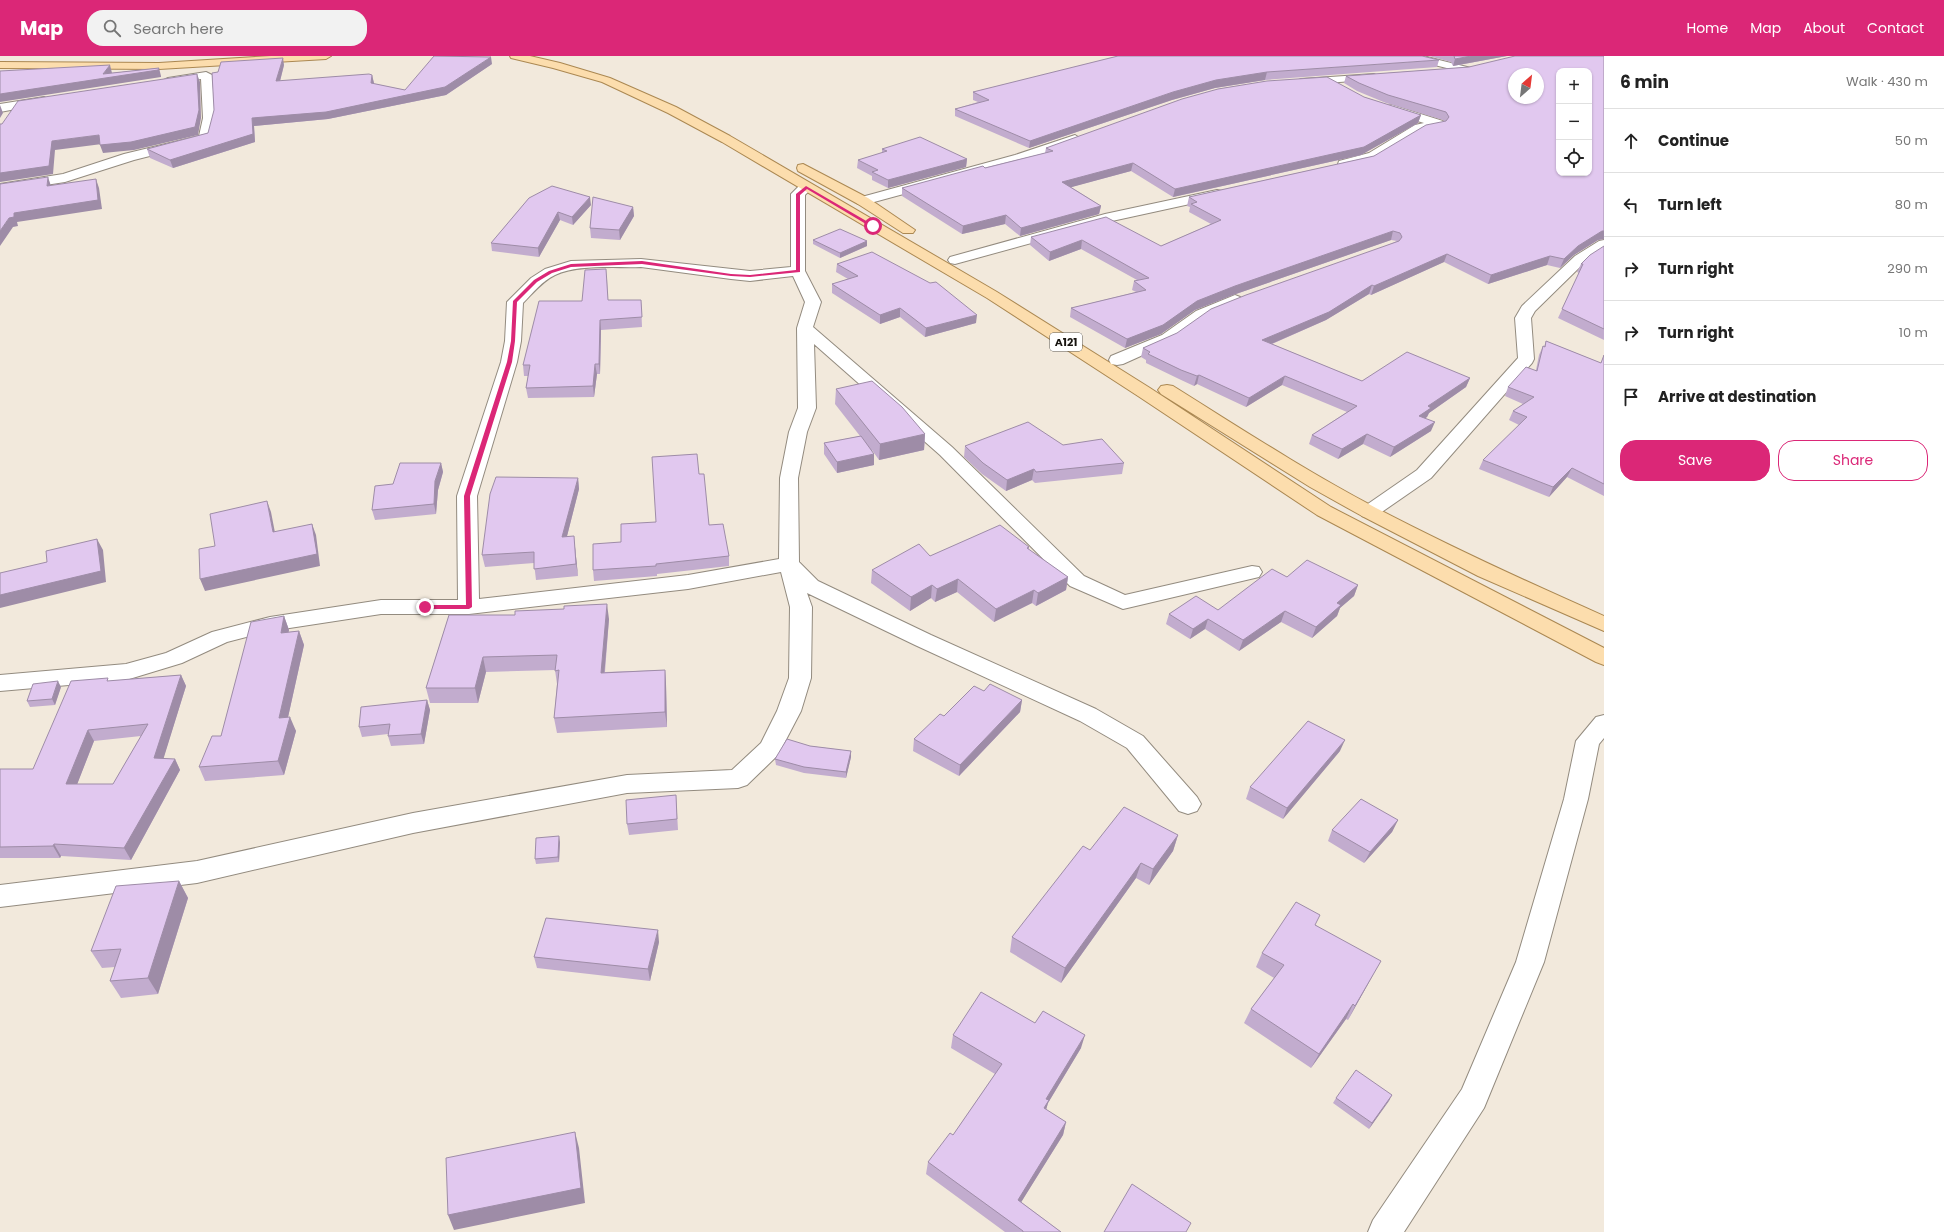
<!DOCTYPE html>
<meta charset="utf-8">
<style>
body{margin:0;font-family:Poppins,sans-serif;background:#f2f2f2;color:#222}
.controls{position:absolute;right:12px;top:12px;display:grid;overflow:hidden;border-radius:8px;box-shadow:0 1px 3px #0004}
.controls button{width:36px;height:36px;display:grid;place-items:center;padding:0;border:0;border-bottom:1px solid #e0e0e0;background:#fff;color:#222;font:20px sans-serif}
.compass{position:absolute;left:1508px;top:12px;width:36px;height:36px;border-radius:50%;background:#fff;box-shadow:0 1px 3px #0004;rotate:28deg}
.stop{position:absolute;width:12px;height:12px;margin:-9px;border:3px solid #db2777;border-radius:50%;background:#fff}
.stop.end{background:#db2777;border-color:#fff;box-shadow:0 1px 4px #0008}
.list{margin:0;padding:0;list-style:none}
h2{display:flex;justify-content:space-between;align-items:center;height:52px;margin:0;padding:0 16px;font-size:17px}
h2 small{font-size:13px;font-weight:400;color:#767676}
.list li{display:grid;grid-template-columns:26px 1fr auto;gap:12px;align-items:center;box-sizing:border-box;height:64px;padding:0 16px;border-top:1px solid #e0e0e0}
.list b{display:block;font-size:15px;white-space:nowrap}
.list em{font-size:13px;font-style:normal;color:#767676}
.actions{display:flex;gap:8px;padding:12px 16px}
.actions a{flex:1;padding:9px 0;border:1px solid #db2777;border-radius:16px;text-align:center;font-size:14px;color:#db2777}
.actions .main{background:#db2777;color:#fff}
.icon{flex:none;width:22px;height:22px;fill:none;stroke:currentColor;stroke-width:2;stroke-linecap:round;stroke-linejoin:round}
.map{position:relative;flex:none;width:1604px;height:1176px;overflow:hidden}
header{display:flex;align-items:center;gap:24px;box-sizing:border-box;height:56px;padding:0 20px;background:#db2777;color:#fff}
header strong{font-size:19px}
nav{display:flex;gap:22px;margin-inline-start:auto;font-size:14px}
.search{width:280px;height:36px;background:#f2f2f2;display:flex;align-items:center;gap:10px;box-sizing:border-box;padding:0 14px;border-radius:16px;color:#767676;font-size:15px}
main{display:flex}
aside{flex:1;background:#fff}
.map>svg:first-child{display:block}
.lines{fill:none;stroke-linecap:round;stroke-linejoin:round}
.minor-casing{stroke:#938b7f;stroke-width:2}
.tertiary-casing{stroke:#938b7f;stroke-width:2}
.primary-casing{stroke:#ab8852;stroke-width:2}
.minor{fill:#fff;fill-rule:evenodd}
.tertiary{fill:#fff;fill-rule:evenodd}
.primary{fill:#fcddad;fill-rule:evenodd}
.wall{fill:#c2acce;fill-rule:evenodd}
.shaded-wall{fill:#9e8ca7}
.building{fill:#e1c8ef;stroke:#9e8ca7;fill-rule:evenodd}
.route{fill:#db2777}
.labels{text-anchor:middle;stroke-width:3;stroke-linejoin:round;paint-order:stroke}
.shield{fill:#fff;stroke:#5d5a57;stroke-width:1}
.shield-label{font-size:11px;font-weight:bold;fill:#17140f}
</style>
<header>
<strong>Map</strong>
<div class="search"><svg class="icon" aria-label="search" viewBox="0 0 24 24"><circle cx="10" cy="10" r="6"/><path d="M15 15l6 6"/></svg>Search here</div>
<nav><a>Home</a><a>Map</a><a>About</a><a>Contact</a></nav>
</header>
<main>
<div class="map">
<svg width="1604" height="1176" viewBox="0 0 1604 1176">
<rect width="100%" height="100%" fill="#f2e9dc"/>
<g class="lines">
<g class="minor-casing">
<path id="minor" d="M1405,0h18l48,12 2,2 -6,3 -61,-15z
M206,16l6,3 3,43 -6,23 -75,19 -69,22 -65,10v-8l63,-10 61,-20 75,-18 4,-18 -2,-39 -33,5 -6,-3 6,-3z
M1374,18l6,3 -2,2 -77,6 -6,-3 6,-3z
M44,41l4,2 2,2 -2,2 -48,9v-8z
M1392,49l51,16 2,3 -2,3 -20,4 -46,28 -33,9 -5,-1 -1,-3 1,-3 30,-8 46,-28 9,-2 -36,-11 -2,-3 2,-3z
M1075,79l6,4 -2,3 -54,19 -162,44 -5,-1 -2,-3 2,-3 157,-43z
M806,127l5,1 2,3 -8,8v76l16,31 -8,25 139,120 132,129 41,19 127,-29 7,1 3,5 -3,5 -136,32 -53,-23 -130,-131 -126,-111 2,64 -9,24 -9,46 1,84 19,19 113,54 165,74 47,27 54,61 4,7 -4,7 -9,3 -9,-3 -52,-63 -47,-27 -165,-76 -108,-52 5,14 -1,71 -10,33 -23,44 -31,30 -9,3 -111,5 -214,40 -216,50 -197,24v-22l197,-24 216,-48 214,-38 105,-5 29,-27 16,-32 12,-33 1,-71 -9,-35 -93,17 -219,25h-88l-111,17 -43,11 -45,21 -56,17 -126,11v-16l126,-11 40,-11 46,-21 58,-15 111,-17h77l-1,-104 44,-134 4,-21 2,-39 24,-24 14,-9 26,-8 70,-2 109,12 41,-4v-73l10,-10zM641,211l90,12 19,2 43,-5 12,26 -8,26 1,80 -9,24 -9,46 -1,81 -91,16 -209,24 -2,-103 40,-134 4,-21 2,-38c10,-10 19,-22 32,-28 23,-11 61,-7 86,-8z
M1217,134l5,1 2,3 -2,3 -110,24 -157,43 -5,-1 -2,-3 2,-3 155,-43z
M1604,184v10l-19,12 -50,49 -4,7 3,41 -2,4 -101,115 -55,38 -7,2 -7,-2 -3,-4 3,-4 55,-38 101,-112 -3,-40 7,-12 53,-50 24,-15z
M1235,239l5,2 3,3 -3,3 -32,14 -34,24 -51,23 -6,1 -6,-1 -2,-4 2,-4 51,-21 34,-24z"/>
</g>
<g class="tertiary-casing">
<path id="tertiary" d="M1604,659v23l-5,6 -11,55 -44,163 -60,146 -80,124h-36l5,-12 89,-131 54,-127 48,-163 12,-58 20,-24z"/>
</g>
<g class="primary-casing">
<path id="primary" d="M271,0h60l-5,3 -167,10 -159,-1v-6l159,1z
M510,0h20l30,7 50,15 66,29 54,29 267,156 153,96 181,119 273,141v17l-8,-3 -279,-147 -179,-119 -151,-98 -265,-156 -54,-29 -66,-31 -49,-14 -42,-10z
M803,108l65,34 47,32 -2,3h-10l-45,-29 -60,-33 -1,-3 1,-3z
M1167,329l6,1c67,42 133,85 203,122 75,39 151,74 228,108v15l-126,-55 -116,-60 -52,-29 -149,-93 -3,-4 3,-4z"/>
</g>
<use href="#minor" class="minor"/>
<use href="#tertiary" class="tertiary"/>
<use href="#primary" class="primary"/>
</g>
<path class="wall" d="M1429,0h83h-5l-54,10 -2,-4z
M1604,0v183l-6,1 -24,15 -14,13 -13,-3 -59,19 -44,-22 -73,33 -2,-1 -43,26 -54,24 90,37 108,-3 -4,9 -37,26 -2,4 -2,1 6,13 -41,26 -27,-13 -25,15 -29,-15 3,-9 35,-23 -65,-27 -36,22 -49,-23 -3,2 -15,-7 -33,-16v-3l-5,-3 2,-9 254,-107 -6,-1 -158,55 -38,15 -34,24 -36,14 -55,-31 1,-9 65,-16 -4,-2 2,-9 3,-1 -56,-31 -32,12 -19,-16 1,-8 130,9 50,-22 -22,-12 1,-5 -3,-1 2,-9 185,-41 70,-35 -1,-1 -57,-17 -29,-12 -13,-8 2,-7 123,-9z
M1439,4l-2,7 -172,13 -50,8 -43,12 -143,48 -74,-32v-7l23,-7 -5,-2v-8z
M492,8l-46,31 -118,24 -74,7 1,16 -82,26 -23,-10 -3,-9 61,-16 76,-68 -4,16 92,-6 2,9 31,6z
M1364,41l57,18 -3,8 -57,32 -188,42 -42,-26 -60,16 30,19 -2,8 -79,22 -15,-12 -43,10 -60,-38v-8l143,-35 1,-5z
M882,93l85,10 -1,8 -78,21 -16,-8v-4l-15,-8 1,-8 24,-7z
M529,142l62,7 -18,20 -13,-5 -21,37 -47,-6 -1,-8z
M633,151l1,9 -14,24 -29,-2 -1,-10z
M813,184l54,1v5l-27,12 -27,-14z
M1604,190v94l-46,-22 21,-45 -2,-1 4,-8z
M837,208l139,59 -51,14 -25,-20 -20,7 -48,-31v-9l16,-5 -12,-7z
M607,223l1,21h33l1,27 -41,3 -1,44h-3l-3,23 -66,1 -2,-10 2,-12h-4l-1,-11 59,-64z
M1546,285l55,22 3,-8v141l-37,-19 -18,20 -70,-28 4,-9 36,-35 -10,-5 4,-9 10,-7 -18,-8 3,-9 28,-17 3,-15 4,-9 1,1z
M836,333l89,45 -1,16 -45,10 -7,-10 2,15 -37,8 -13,-19v-11l36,-7 -25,-32z
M1063,389l61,18 -2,11 -87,9 -3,-3 -26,11 -24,-17 -18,-17 1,-11z
M441,407l2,9 -5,18 -2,24 -61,6 -3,-10 21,-26z
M699,418l10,51 20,31v10l-72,8v2l-63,5 -1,-11 28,-28 35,-20z
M578,422l1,11 -12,47 8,11 3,29 -42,4 -2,-17 -49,4 -3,-12z
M1029,491v3l39,27 -2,13 -30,16 -4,-3 -38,19 -37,-30 -22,10 -4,-4 -21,13 -39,-28 1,-13 58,-14z
M1287,521l71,8 -4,11 -14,12 -3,8 -25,22 -31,-16 -42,29 -34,-22 -15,10 -24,-15 3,-10 49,-4z
M449,559l160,4 -4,53 60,-2 1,14 1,43 -110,6 -3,-15 3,-34 -2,-14 -69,2 -8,31h-48l-4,-15z
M284,560l5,14 -1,2 11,-1 5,14 -16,72 8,14 -12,44 -79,6 -6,-14 22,-31z
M181,619l5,11 -23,73h12l5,11 -49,90 -70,-4 -1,2h-60v-89h33l77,-88zM141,680l-28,48h-36l17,-43z
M61,631l-6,18 -25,2 -3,-6z
M984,635l38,9 -2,12 -61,64 -46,-25 1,-12 30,-23z
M427,644l3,10 -6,34 -33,2 -3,-10v-2l-26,3 -3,-10z
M810,690l41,5v6l-5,21 -42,-5 -28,-8 -1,-6z
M1340,695l-57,68 -37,-20 4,-12z
M676,739l2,35 -49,5 -2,-11z
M1398,764l-6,12 -28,31 -36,-22 4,-11z
M1178,779l-5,16 -24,34 -13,-7 -75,105 -51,-31 2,-15 78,-87z
M560,786l-1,20 -23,2 -1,-5z
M179,825l9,17 -30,96 -37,4 -11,-17 5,-14 -13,1 -11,-17z
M1316,869l57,50 -25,45 -2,-1 -35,49 -67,-45 7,-14 23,-31 -18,-11 6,-14z
M659,886l-9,39 -113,-13 -3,-11z
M953,979l128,13 -33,55 -2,7 20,12 -3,13 -42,67 40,30h-56l-79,-58 2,-12 25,-27 42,-61 -44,-26z
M1392,1039l-23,34 -36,-26 3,-5z"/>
<path class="shaded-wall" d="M1471,0h36l-54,10 2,-7z
M491,1l1,7 -46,31 -118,24 -74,7 1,16 -82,26 -3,-8 82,-42 193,-31z
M283,2l1,7 -6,24 -2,-8z
M110,9l2,8 47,-5 2,8v1l-161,25v-8l103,-20z
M1267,16l-2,8 -50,8 -43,12 -143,48 1,-7 143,-49 43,-12z
M197,18l3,8 1,36 -3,17 -64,15 -31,3 -3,-8z
M372,19l2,8 -1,8 -2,-8z
M0,49l3,8 -3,5z
M1421,59l-3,8 -57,32 -188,42 2,-8z
M99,79l3,9 -47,6 -2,24 -53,8v-9l52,-32z
M967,103l-1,8 -78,21v-8z
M1133,107l-2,8 -70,19 1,-8z
M48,121l3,9h-4z
M96,123l3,9 3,21 -85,13 1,4 -5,1 -13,19v-15l9,-13 5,-5z
M590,141l1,8 -18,20 -1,-8z
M1101,150l-2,8 -79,22 1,-8z
M633,151l1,9 -14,24 -1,-10z
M558,156l2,8 -21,37 -1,-9z
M1006,159l-1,9 -43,10 1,-8z
M1393,175l-2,9 -158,55 -38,15 -34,24 -36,14 2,-9 70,-38 38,-15z
M1602,175h2v8l-6,1 -24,15 -14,13 4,-9 14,-13z
M1082,184l-1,9 -32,12 1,-9z
M867,185v5l-27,12v-5z
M1447,198l-3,8 -73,33 3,-9z
M1550,200l-3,9 -59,19 3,-9z
M1372,229l-3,9 -43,26 -66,29 2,-9z
M900,252v9l-20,7v-9z
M977,259l-1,8 -51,14 1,-9z
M600,264l1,10 -1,44 -1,-10z
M595,308l2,10 -3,23 -1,-11z
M1199,319l-2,9 -3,2 3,-10z
M1285,320l-3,9 -36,22 3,-9z
M1470,322l-4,9 -37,26 -2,4 -11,8 3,-9 9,-10z
M1435,366l-4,9 -41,26 4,-10z
M925,378l-1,16 -45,10 1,-16z
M1367,378l-4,10 -25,15 4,-10z
M874,398v11l-37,8v-11z
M441,407l2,9 -5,18 -2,24 -2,-10 1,-23z
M1572,412l-5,9 -18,20 4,-10z
M1034,413l-2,11 -26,11 1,-11z
M578,422l1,11 -15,59 -2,-11z
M267,445l4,11 6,31 -4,-11z
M312,468l4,11 4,31 -115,25 -5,-12z
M574,480l1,11 3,29 -2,-12z
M97,483l6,11 3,32 -106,26v-13z
M1068,521l-2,13 -30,16 2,-13z
M958,523l-1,13 -22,10 2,-13z
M932,529l-1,13 -21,13 1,-14z
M1358,529l-4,11 -14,12 -3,8 -25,22 4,-11 21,-24z
M1034,534l-2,13 -38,19 2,-13z
M607,548l2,15 -6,69 -2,-15z
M1285,555l-4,11 -42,29 4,-11z
M284,560l5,14 -3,16 -5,-13z
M1208,563l-3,10 -15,10 3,-10z
M299,575l5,14 -19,86 -6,-13z
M483,601l3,15 -8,31 -3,-15z
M665,614l1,14 1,43 -2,-15z
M181,619l5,11 -26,84 -6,-12z
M58,625l3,6 -6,18 -3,-6z
M427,644l3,10 -6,34 -3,-10z
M1022,644l-2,12 -61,64 1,-11z
M290,661l6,14 -12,44 -6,-14z
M88,674l6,11 -21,54 -7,-11z
M1345,684l-5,11 -57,68 4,-11z
M851,695v6l-5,21v-6z
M175,703l5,11 -49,90 -7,-12z
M1398,764l-6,12 -28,31 6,-11z
M1178,779l-5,16 -24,34 4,-16z
M559,780l1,6 -1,20 -1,-5z
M54,788l7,12 -1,2 -7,-12z
M1141,807l-5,15 -75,105 4,-15z
M179,825l9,17 -30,96 -10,-16z
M658,874l1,12 -9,39 -2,-12z
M1381,905l-8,14 -25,45 7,-14z
M1353,948l-7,15 -35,49 8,-14z
M1085,979l-4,13 -33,55 -3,10 -4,8 5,-22z
M1392,1039l-3,6 -20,28 3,-6z
M1066,1066l-3,13 -48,77 3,-12z
M575,1076l4,16 6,55 -131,27 -6,-15z"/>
<path class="building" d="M434,0l57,1 -46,30 -119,25 -74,6 1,16 -83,26 -23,-11 61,-16 6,-23 -2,-37 6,-1 3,-10 62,-4 -7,23 93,-7 3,1 -1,8 34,7z
M1118,0h304l17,4 -172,12 -51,8 -43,12 -143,49 -75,-32 34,-9 -16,-8z
M1454,0h17l-16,3z
M1515,0h89v175h-2l-24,15 -14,13 -14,-3 -59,19 -44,-21 -73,32 -2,-1 -43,27 -67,28 100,41 45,-29 63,26 -42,28 3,2 -12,8 16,6 -41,25 -27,-13 -25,15 -30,-14 45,-29 -72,-30 -36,22 -50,-23 -2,1 -16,-6 -33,-16 2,-2 -7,-4 34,-15 34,-24 35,-14 153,-54 3,-4 -2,-4 -7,-2 -158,55 -38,15 -34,24 -36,14 -56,-31 75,-18 -12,-9 15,-3 -67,-38 -32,12 -19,-15 75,-20 55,29 60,-26 -30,-16 6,-2 -8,-5 185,-41 52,-31 20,-4 3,-4 -3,-5 -58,-17 -29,-12 -13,-7 123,-9zM1559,15h30v102h-30zM1514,18h24v24h-24z
M110,9l-7,9 56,-6 -1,2 -158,24v-23z
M197,18l2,36 -4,17 -64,15 -31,3 -1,-10 -47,6 -3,25 -49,7v-49h2l16,-23z
M1327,21l37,20 57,18 -57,32 -189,42 -42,-26 -71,19 39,24 -80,22 -15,-13 -43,11 -61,-38 81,-22 2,2 68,-17 -7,-3 136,-49 36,-10 49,-8z
M920,81l47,22 -79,21 -16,-8 6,-2 -20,-10 29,-9 -5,-2z
M48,121l-1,9 49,-7 2,21 -84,13v4l-5,1 -9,13v-47z
M552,130l38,11 -18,20 -14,-5 -20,36 -47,-5 38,-45z
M593,141l40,10 -14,23 -29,-2z
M840,173l27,12 -27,12 -27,-13z
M1604,190v83l-42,-20 21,-45h-2l9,-9z
M872,196l58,31 6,-1 41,33 -51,13 -26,-20 -20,7 -48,-31 26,-8 -21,-12z
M606,213l2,31h33l1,17 -42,3 -1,44h-4l-2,22 -67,2 4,-23h-7l16,-64h43l3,-31z
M1546,285l55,22 3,-8v129l-32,-16 -19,19 -70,-27 44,-43 -14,-6 21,-14 -26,-10 18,-20 11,4 6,-25 2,1z
M872,325l30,26 23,27 -45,10 -44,-55z
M1028,366l35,23 39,-6 22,24 -88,9 -2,-3 -27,11 -24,-17 -18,-17z
M861,380l13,18 -37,8 -13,-19z
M697,398l2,20h5l5,51 14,-1 6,32 -73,8v2l-63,4v-26l28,-2v-18l35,-2 -4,-65z
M400,407h41l-6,18 -1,23 -62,6 3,-24 18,-2z
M496,421l82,1 -16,59 12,-1 2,28 -42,5v-17l-52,3 8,-61z
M267,445l6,31 39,-8 5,30 -117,25 -1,-30 16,-3 -5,-32z
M1000,469l29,22 -2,1 41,29 -30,16 -4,-3 -38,19 -38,-30 -21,10 -5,-4 -21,12 -39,-27 47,-26 11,12z
M97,483l4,32 -101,24v-22l47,-11 -1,-11z
M1307,504l51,25 -21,18 4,2 -25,22 -31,-16 -42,29 -35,-21 -15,10 -24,-15 27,-18 22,14 54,-41 15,8z
M607,548l-6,69 64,-3v42l-111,6 5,-48 -4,1 2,-16 -74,2 -8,31h-49l23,-73h66v-4l49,-2v-3z
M284,560l-3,17 18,-2 -20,87 11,-1 -12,44 -79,6 13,-31h9l30,-114z
M181,619l-27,83 21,1 -51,89 -70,-4 -1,2 -53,1v-78h33l38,-88 37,-3 -1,3zM148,668l-35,60h-47l22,-54z
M58,625l-6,18 -25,2 6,-17z
M990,628l32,16 -62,65 -46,-26 26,-25 4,2 30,-30 10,5z
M427,644l-6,34 -33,2 2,-12 -31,3 2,-20z
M1308,665l37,19 -58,68 -37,-21z
M787,683l23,7 41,5 -5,21 -42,-5 -29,-8z
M676,739l1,24 -50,5 -1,-24z
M1361,743l37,21 -28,32 -38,-22z
M1124,751l54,28 -25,34 -12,-6 -76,105 -53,-31 71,-91 7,4z
M559,780l-1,21 -23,2 1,-21z
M179,825l-31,97 -38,3 11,-32 -30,2 25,-65z
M1296,846l24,13 -5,10 66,36 -26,45 -2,-2 -34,50 -68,-45 33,-44 -22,-12z
M546,862l112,12 -10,39 -114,-12z
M981,936l54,31 8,-12 42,24 -39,64 3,1 -5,8 22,14 -48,78 43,32h-38v-1l-95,-69 22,-29 3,2 49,-71 -49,-29z
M1356,1014l36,25 -20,28 -36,-25z
M575,1076l6,56 -133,27 -2,-57z
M1132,1128l59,39 -5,9h-82z"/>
<path class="route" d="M806,130l69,40 -4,1 -64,-38 -7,6v77l-50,5 -19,-1 -89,-12 -71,3 -19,6 -15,9 -20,20 -2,39 -3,21 -42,134 2,111 -3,2h-46l-1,-2 3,-2h41l-2,-109 43,-134 4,-21 2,-40 21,-21 15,-9 22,-7 71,-3 89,13 19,1 46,-5v-76z"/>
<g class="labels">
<rect class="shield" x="1050" y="277" width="32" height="18" rx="3"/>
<g class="shield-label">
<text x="1066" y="290">A121</text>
</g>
</g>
</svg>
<div class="controls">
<button>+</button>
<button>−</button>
<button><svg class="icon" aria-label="locate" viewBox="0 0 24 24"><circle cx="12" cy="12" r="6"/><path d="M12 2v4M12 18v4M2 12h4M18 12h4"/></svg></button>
</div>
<svg class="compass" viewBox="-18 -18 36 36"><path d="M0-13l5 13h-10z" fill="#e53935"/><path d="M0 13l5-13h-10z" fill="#767676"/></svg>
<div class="stop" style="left:873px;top:170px"></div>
<div class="stop end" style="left:425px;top:551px"></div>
</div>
<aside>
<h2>6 min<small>Walk · 430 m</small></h2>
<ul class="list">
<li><svg class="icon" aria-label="ahead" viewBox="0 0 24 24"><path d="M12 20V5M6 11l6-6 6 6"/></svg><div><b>Continue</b></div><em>50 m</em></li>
<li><svg class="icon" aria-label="left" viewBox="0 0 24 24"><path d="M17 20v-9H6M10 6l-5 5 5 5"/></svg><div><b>Turn left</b></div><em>80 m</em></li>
<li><svg class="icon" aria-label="right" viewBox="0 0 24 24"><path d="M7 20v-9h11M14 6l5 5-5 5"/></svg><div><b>Turn right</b></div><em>290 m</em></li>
<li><svg class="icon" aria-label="right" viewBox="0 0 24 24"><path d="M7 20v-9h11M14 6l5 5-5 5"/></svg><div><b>Turn right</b></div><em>10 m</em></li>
<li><svg class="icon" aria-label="arrive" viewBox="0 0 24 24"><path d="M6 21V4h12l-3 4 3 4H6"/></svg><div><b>Arrive at destination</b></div></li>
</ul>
<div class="actions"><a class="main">Save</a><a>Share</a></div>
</aside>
</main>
